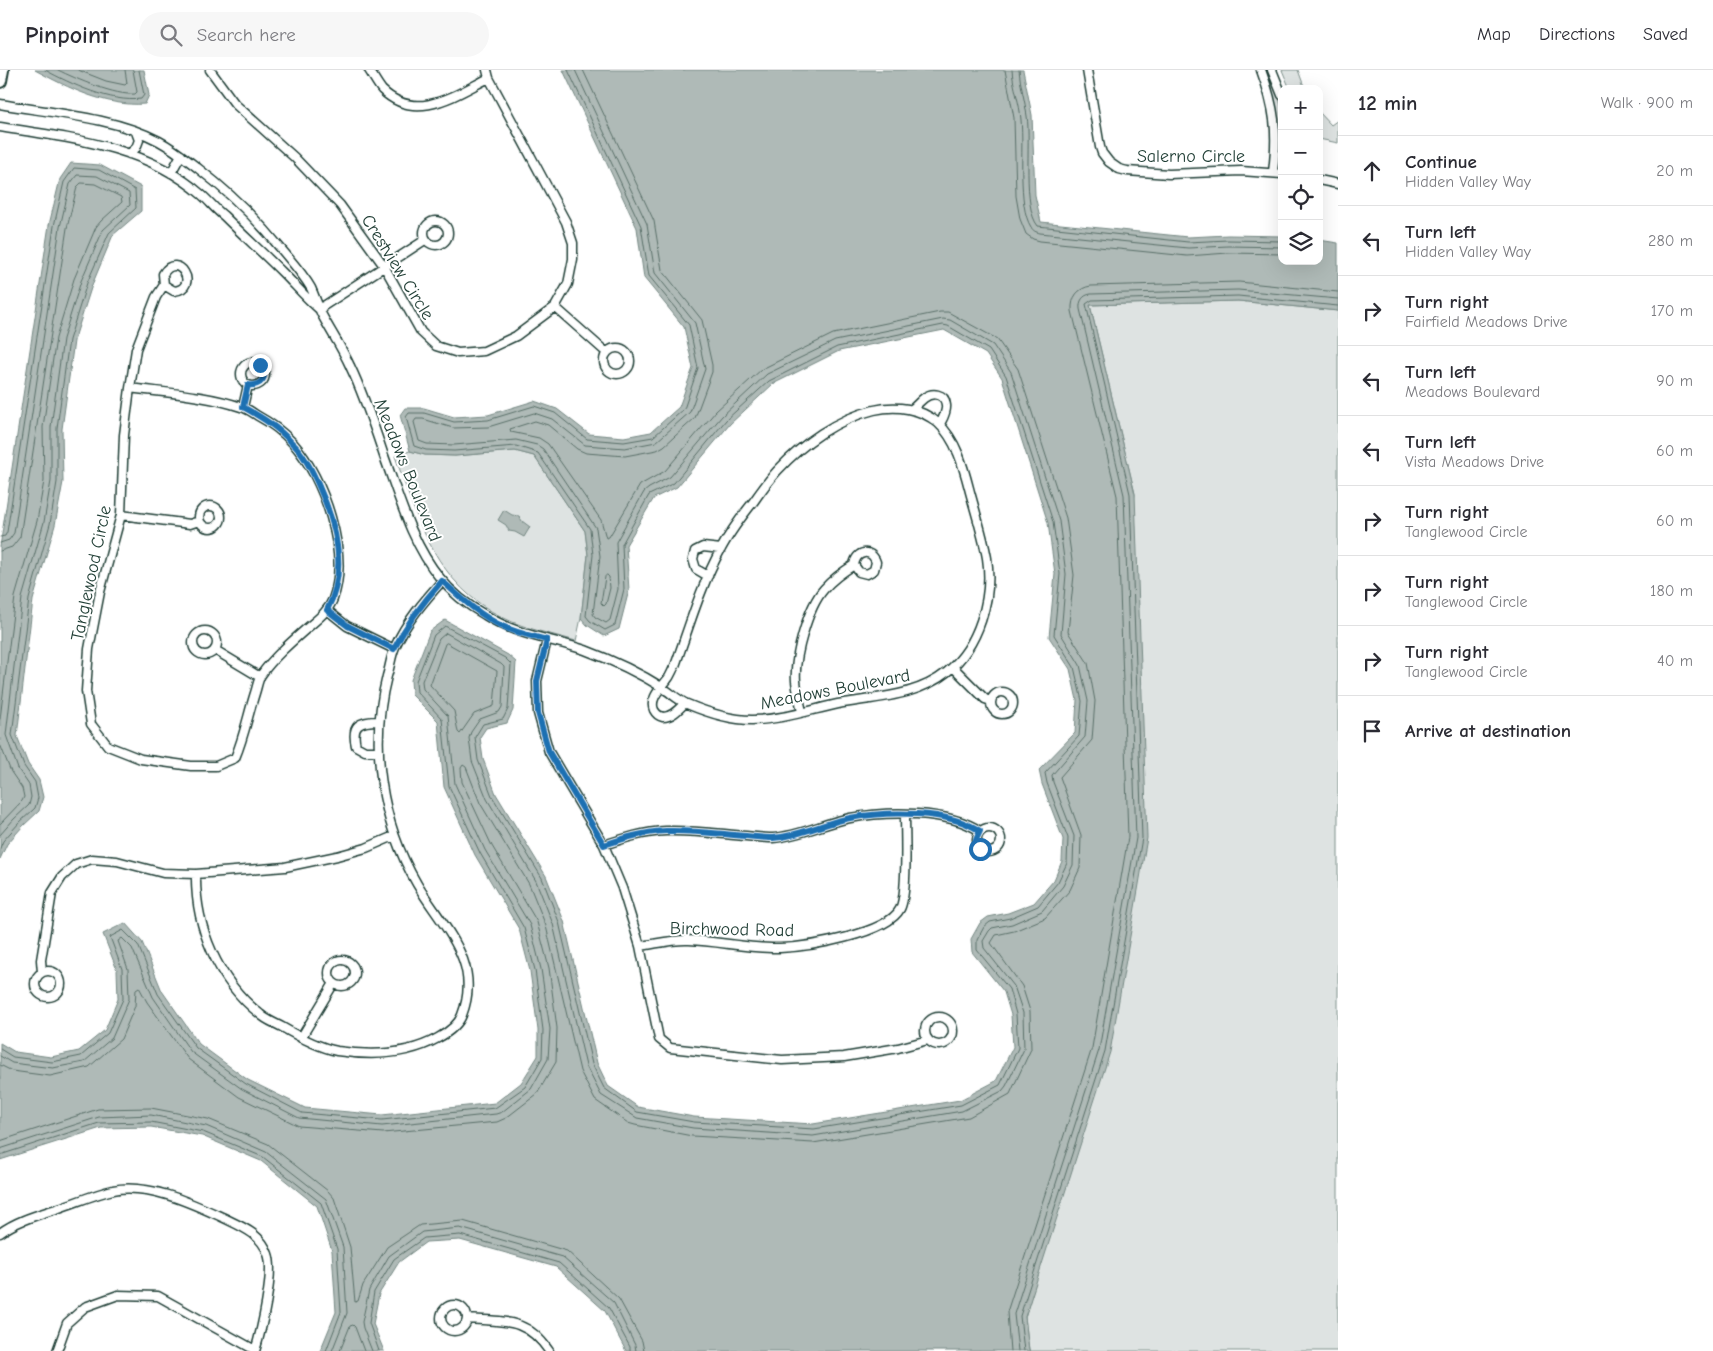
<!DOCTYPE html>
<meta charset="utf-8">
<style>
body{margin:0;font-family:"Comic Neue",sans-serif;background:#f7f7f7;color:#2b2b33}
.controls{position:absolute;right:15px;top:15px;display:grid;overflow:hidden;border-radius:10px;box-shadow:0 5px 20px #0002}
.controls button{width:45px;height:45px;display:grid;place-items:center;padding:0;border:0;border-bottom:1px solid #e1e1e2;background:#fff;color:#2b2b33;font:25px sans-serif}
.stop{position:absolute;width:15px;height:15px;margin:-11px;border:4px solid #1f6fb2;border-radius:50%;background:#fff}
.stop.end{background:#1f6fb2;border-color:#fff;box-shadow:0 1px 5px #0008}
.list{margin:0;padding:0;list-style:none}
h2{display:flex;justify-content:space-between;align-items:center;height:65px;margin:0;padding:0 20px;font-size:21px}
h2 small{font-size:16px;font-weight:400;color:#7c7c81}
.list li{display:grid;grid-template-columns:32px 1fr auto;gap:15px;align-items:center;box-sizing:border-box;height:70px;padding:0 20px;border-top:1px solid #e1e1e2}
.list b{display:block;font-size:19px;white-space:nowrap}
.list p{margin:0;font-size:16px;white-space:nowrap;color:#7c7c81}
.list em{font-size:16px;font-style:normal;color:#7c7c81}
.icon{flex:none;width:28px;height:28px;fill:none;stroke:currentColor;stroke-width:2;stroke-linecap:round;stroke-linejoin:round}
.map{position:relative;flex:none;width:1338px;height:1281px;overflow:hidden}
header{display:flex;align-items:center;gap:30px;box-sizing:border-box;height:70px;padding:0 25px;background:#fff;border-bottom:1px solid #e1e1e2}
header strong{font-size:24px}
nav{display:flex;gap:28px;margin-inline-start:auto;font-size:18px}
.search{width:350px;height:45px;background:#f7f7f7;display:flex;align-items:center;gap:12px;box-sizing:border-box;padding:0 18px;border-radius:28px;color:#7c7c81;font-size:19px}
main{display:flex}
aside{flex:1;background:#fff}
.map>svg:first-child{display:block}
.green{fill:#dee3e2;stroke:#7e908b}
.water{fill:#afbab7;stroke:#758883}
.lines{fill:none;stroke-linecap:round;stroke-linejoin:round}
.shore{stroke:#596f68;stroke-width:1}
.minor-casing{stroke:#1f3d34;stroke-width:11}
.primary-casing{stroke:#1f3d34;stroke-width:16}
.minor{stroke:#fff;stroke-width:8}
.primary{stroke:#fff;stroke-width:12}
.route{stroke:#1f6fb2;stroke-width:6}
.labels{text-anchor:middle;stroke-width:4;stroke-linejoin:round;paint-order:stroke}
.street-label{font-size:18px;fill:#1f3d34;stroke:#fff}
</style>
<header>
<strong>Pinpoint</strong>
<div class="search"><svg class="icon" aria-label="search" viewBox="0 0 24 24"><circle cx="10" cy="10" r="6"/><path d="M15 15l6 6"/></svg>Search here</div>
<nav><a>Map</a><a>Directions</a><a>Saved</a></nav>
</header>
<main>
<div class="map">
<svg width="1338" height="1281" viewBox="0 0 1338 1281">
<rect width="100%" height="100%" fill="#fff"/>
<filter id="ink" filterUnits="userSpaceOnUse"><feTurbulence type="fractalNoise" baseFrequency=".02" numOctaves="2"/><feDisplacementMap in="SourceGraphic" scale="10" xChannelSelector="R" yChannelSelector="G"/><feConvolveMatrix kernelMatrix="1 2 1 2 8 2 1 2 1" color-interpolation-filters="sRGB"/></filter>
<g filter="url(#ink)">
<path class="green" d="M1282,0h16l7,19h-15z
M1270,9h2l10,29 -1,55 -3,-2c2,-29 0,-51 -9,-79z
M1319,42l12,13 7,-5v23l-19,-4z
M1238,231l100,10v1040h-307l-2,-1 -4,-33 17,-57 93,-766 -45,-189z
M410,381l15,4 30,1 60,-5 19,5 51,75 3,24 -7,63 -5,23c-24,-7 -50,-12 -72,-23 -68,-33 -86,-97 -109,-162z"/>
<path class="water" d="M35,0h109l5,25 -4,9c-38,3 -77,-16 -110,-34z
M563,0h460l9,45 3,80 6,27 147,15 40,-2 54,1v25h37v-21l19,3v68l-100,-10 -148,4 45,189 12,344 -37,214 -85,265 4,33 2,1h-405l-21,-40 -49,-44 -96,-27 -34,2 -27,20 -20,32 -6,30 11,27h-64l16,-39 -4,-61 -15,-45 -56,-45 -59,-25 -51,-9 -50,1 -101,32v-117l15,9 36,5 28,-6 26,-21 13,-31 -1,-29 -14,-36 22,-11 17,19 20,49 37,53 49,36 57,28 77,7 113,-12 26,-20 17,-27v-26l-8,-59 -11,-42 -44,-74 -31,-68 -6,-66 -26,-26 -1,-15 19,-49 15,-11 63,35 8,7 -3,48 -6,13 -21,5 -6,9 3,22 13,35 50,82 18,45 33,142 11,23 30,21 56,10 119,7 147,-24 36,-19 17,-34 -2,-32 -7,-23 -32,-40 -1,-13 9,-16 8,-6 20,-4 26,-10 20,-23 8,-19 1,-22 -21,-55 -3,-14 36,-37 2,-33 -7,-31 -21,-32 6,-63 -7,-51 -46,-145 -16,-24 -42,-24 -105,21 -66,33 -43,40 -53,63 -23,11 -28,47 3,45 -10,39 -15,7 -17,-11 -6,-7 7,-63 -3,-24 -51,-75 -19,-5 -60,5 -30,-1 -15,-4 -10,-36 5,-7h19l30,9 34,-2 46,-14 23,8 32,25 35,3 27,-5 28,-25 14,-39 -9,-41 -40,-49 -7,-50z
M71,93l29,2 41,22v24l-28,24 -21,50 -18,56 -12,88 1,53 -8,43 -22,75 -16,136 11,28 11,16 4,17 -4,14 -16,15 -16,18 -7,15v-312l49,-322 11,-46z
M504,440l8,5 7,1 3,5 8,6 -6,10 -9,-5 -6,-1 -3,-6 -8,-5z"/>
<g class="lines">
<path class="shore" d="M45,0c26,14 66,33 96,29l3,-4 -5,-25
M58,0c18,9 58,26 77,24l2,-2 -4,-22
M78,0l28,11 19,4 2,-2 -2,-13
M1005,0l9,48 2,78 4,23 6,15 7,5 7,2 147,15 41,-3 54,1
M1012,0c1,17 8,33 9,50 3,27 -4,85 10,107 2,4 5,5 9,6l148,15 40,-2 54,1
M1019,0c1,15 6,30 8,46 4,26 -5,91 11,110l150,16 40,-2 54,1
M0,467l5,-1 2,-4 47,-306 10,-44 10,-14 25,2 36,20 1,18 -27,25 -22,50 -18,57 -12,88v54l-7,42 -21,75 -17,136 12,31 11,16 3,16 -3,10 -16,15 -16,18 -3,7
M0,473l9,-3 5,-7 46,-306 10,-43 7,-9 20,1 32,17 1,12 -27,25 -22,51 -18,58 -12,88v54l-7,41 -22,76 -16,137 12,34 11,16 2,12 -2,8 -15,14 -14,16
M0,481l12,-4 8,-10 47,-309 10,-41 4,-4 14,1 26,13 1,5 -21,19 -5,6 -22,52 -18,59 -13,89 1,54 -7,40 -22,76 -15,122
M607,505l2,2 1,11 -4,16 -2,2 -3,-3 4,-26z
M447,573l50,28 -3,35 -20,8 -14,20 -2,-2 -4,-21 -24,-26 15,-41z
M0,674l11,28 11,16 2,9 -2,4 -22,23
M0,979l13,8 39,5 29,-6 27,-23 15,-34 -1,-30 -12,-32 13,-7 15,15 20,49 38,54 50,36 56,29 80,7 113,-12 30,-21 17,-29 1,-28 -8,-60 -11,-42 -44,-75 -31,-67 -7,-67 -25,-27 -1,-11 18,-46 11,-9 60,32 6,6 -3,45 -5,10 -20,5 -8,13 3,23 14,36 50,82 17,44 33,142 12,24 33,24 57,10 120,7 147,-24 39,-20 18,-37 -2,-34 -7,-25 -32,-39v-10l7,-13 6,-5 20,-4 28,-12 20,-24 9,-19 1,-25 -21,-55 -2,-10 34,-37 3,-35 -8,-34 -20,-32 6,-61 -7,-52 -47,-146 -17,-26 -41,-24 -5,-1 -106,22 -68,34 -43,39 -52,63 -25,12 -27,49 2,45 -9,36 -10,5 -15,-9 -4,-5 7,-61 -3,-26 -52,-76 -22,-7 -62,5 -28,-1 -12,-4 -8,-29 3,-4h15l30,9 34,-2 46,-14 21,7 32,26 37,3 29,-5 31,-28 14,-41 -9,-43 -40,-49 -8,-50 -73,-156
M0,986l12,7 41,5 31,-6 28,-24 17,-39 -1,-30 -10,-28 4,-3 10,10 21,49 38,55 51,37 57,29 83,8 114,-12 6,-2 29,-23 17,-30 2,-30 -9,-60 -11,-44 -45,-75 -30,-66 -7,-68 -25,-27 -1,-8 17,-42 7,-6 55,31 3,3 -2,40 -3,5 -19,7 -9,13 -2,6 3,23 15,38 49,82 17,43 33,142 15,29 36,23 56,10 120,8 149,-25 40,-20 4,-5 18,-37 -1,-36 -9,-27 -30,-38 -1,-7 6,-10 3,-3 20,-4 30,-13 21,-25 10,-21 1,-29 -21,-54 -1,-7 33,-38 3,-36 -8,-36 -19,-31 5,-60 -7,-53 -48,-149 -18,-27 -43,-25 -7,-1 -108,22 -68,33 -45,42 -52,61 -21,11 -5,4 -28,50 2,47 -8,31 -4,3 -11,-6 -2,-3 7,-58 -4,-28 -53,-79 -6,-4 -21,-5 -62,5 -27,-1 -8,-3 -5,-19 2,-3h7l30,9 35,-1 46,-14 18,6 33,26 40,3 31,-6 34,-30 15,-43 -10,-46 -40,-50 -8,-49 -72,-154
M0,995l12,6 38,5 39,-9 32,-28 14,-33 1,-17 3,-2 8,15 41,57 51,38 60,29 84,7 114,-11 9,-4 31,-24 19,-32 1,-34 -8,-60 -12,-46 -45,-76 -30,-64 -1,-14 2,-3 3,2 14,36 49,81 17,42 34,145 15,29 33,23 7,2 57,11 121,7 156,-26 41,-23 21,-45 -1,-38 -8,-25 -31,-43 5,-8 18,-4 31,-13 25,-28 10,-22 1,-33 -21,-58 32,-37 3,-39 -7,-38 -20,-31 6,-57 -8,-57 -48,-149 -21,-30 -49,-27h-8l-107,22 -71,35 -46,42 -51,60 -25,14 -31,52 -3,1 -5,-18 -53,-76 -9,-6 -28,-6 -1,-3 25,-8 13,4 29,24 9,4 39,3 32,-6 7,-4 31,-28 17,-46v-7l-10,-45 -40,-50 -8,-49 -71,-151
M0,1071l98,-32 53,-1 57,11 60,25 60,47 6,7 16,49 5,55 3,-1 5,-16 24,-38 33,-22 43,-4 104,30 52,48 23,42 2,10
M0,1079l99,-32 52,-2 55,11 60,26 60,47 17,48 4,66 -15,38
M0,1085l99,-32 52,-1 52,10 60,25 58,46 16,46 4,63 -15,39
M340,1281l10,-25 3,-1 2,2 9,24
M372,1281l-9,-23 -1,-6 7,-32 20,-34 33,-24 38,-4 102,29 52,46 21,42 1,6
M379,1281l-10,-28 5,-31 20,-33 30,-21 36,-3 99,28 50,45 21,39v4
M1010,1281l-3,-39 85,-264 36,-211 -11,-341 -45,-185c-1,-14 6,-23 19,-25l148,-4 99,10
M1018,1281l-4,-37 85,-264 37,-212 -12,-343 -44,-186c-1,-8 3,-14 11,-15l147,-4 100,9
M1024,1281l-4,-35 85,-265 37,-213 -12,-344 -44,-190 6,-4 146,-4 100,10"/>
<g class="minor-casing">
<path id="minor" d="M210,0l25,34 59,53 46,48 44,61 37,66 15,14 22,7 26,-2 32,-15 39,-29 13,-23 5,-25v-16l-7,-21 -77,-144 -2,-8
M369,0c4,6 8,14 13,20 34,33 73,5 107,-12
M1087,0l13,77 2,6 7,9 10,7 8,2 42,3 72,-3 41,3
M1261,0c14,38 17,62 12,102
M1272,0l10,25
M0,34c51,9 113,13 159,37 15,8 27,18 40,28 31,24 58,50 83,81 10,12 21,24 29,38 4,9 7,18 11,27 9,17 20,33 28,51 14,29 24,60 34,90 15,41 28,88 56,122 12,15 29,28 45,37 33,21 64,23 100,35 24,9 56,24 78,38 8,5 15,12 24,16 19,8 45,16 65,16 29,0 58,-10 86,-16 38,-7 78,-7 109,-32 32,-26 46,-74 40,-114 -4,-22 -11,-44 -17,-66 -6,-23 -13,-52 -32,-69 -17,-15 -42,-18 -64,-13 -37,9 -71,33 -97,61 -8,9 -16,20 -23,30 -12,15 -24,31 -33,48 -20,36 -32,78 -46,117 -3,4 -4,10 -8,14 -6,8 -18,19 -13,30 2,4 4,6 9,7 9,0 16,-8 22,-14
M0,57c70,11 147,19 202,68 8,7 14,15 22,21 20,20 40,38 60,58 12,12 22,24 35,35
M129,84l7,-6 3,-8 -3,-8
M171,103l10,-18
M1319,110l19,4
M424 163a12 12 0 1 1 24 0a12 12 0 1 1-24 0Z
M555,237l52,46
M319,239l106,-69
M604 291a13 13 0 1 1 26 0a13 13 0 1 1-26 0Z
M241 304a12 12 0 1 1 24 0a12 12 0 1 1-24 0Z
M130,318l-6,47 -3,80 -21,77 -11,57 -3,42 5,33 17,22 33,13 50,7h25l19,-8c9,-21 13,-43 20,-65 2,-6 3,-13 6,-18 12,-17 29,-32 45,-46 10,-9 22,-17 27,-30 17,-45 -9,-121 -40,-156 -10,-11 -22,-20 -35,-27 -5,-3 -11,-8 -17,-9 -35,-12 -75,-14 -111,-19l6,-39 20,-52 8,-12 -1,-11c15,-24 38,14 11,17l-10,-6
M243,337l5,-22
M912,339c4,-3 8,-8 12,-11 8,-6 21,-5 22,7 1,7 -3,13 -6,19
M199 447a11 11 0 1 1 22 0a11 11 0 1 1-22 0Z
M121,445l69,9 9,-3
M708,506l-12,-7 -3,-10 2,-8 8,-4 18,2
M327,540l20,16 47,23
M193 573a12 12 0 1 1 24 0a12 12 0 1 1-24 0Z
M547,570l-10,41 1,32 11,39 55,93 18,43 18,58 19,93 11,9 112,12 62,-3 54,-9 30,-8
M215,580l45,27
M953,597l32,32 6,2
M991 633a11 11 0 1 1 22 0a11 11 0 1 1-22 0Z
M802,642c-2,-10 -5,-21 -6,-31 -2,-24 12,-74 28,-92 8,-9 20,-18 30,-24 2,-14 17,-17 22,-3l-2,8 -7,4 -8,-2 -5,-7
M378,681h-13l-9,-5c-5,-21 3,-25 23,-25
M977 770a12 12 0 1 1 24 0a12 12 0 1 1-24 0Z
M604,775c21,-7 40,-13 62,-14 27,-1 54,3 80,5 9,1 18,2 27,2 27,-2 51,-15 77,-20 36,-7 99,-8 130,13
M196,804c-1,53 22,107 64,140 6,6 15,9 22,13 17,10 36,20 55,24 34,5 71,4 101,-13 9,-5 20,-12 24,-23 21,-54 -20,-88 -45,-131 -36,-62 -48,-138 -30,-208 3,-9 4,-20 8,-29 11,-25 29,-46 47,-66
M640,876c16,-2 33,-7 49,-6 30,1 61,9 91,8 28,-1 107,-14 120,-39 8,-16 5,-75 5,-95
M329 903a13 13 0 1 1 26 0a13 13 0 1 1-26 0Z
M35 914a13 13 0 1 1 26 0a13 13 0 1 1-26 0Z
M42,902l-1,-12 11,-67 10,-16 14,-13 16,-5 25,2 46,12 33,1 89,-7 52,-11 29,-8 28,-12
M925 961a14 14 0 1 1 28 0a14 14 0 1 1-28 0Z
M301,968l33,-55
M0,1163c18,-13 38,-18 59,-25 18,-6 36,-14 54,-18 36,-7 78,13 109,27 18,9 39,16 46,37 7,18 -7,78 -13,97
M441 1248a13 13 0 1 1 26 0a13 13 0 1 1-26 0Z
M467,1249c37,3 59,-2 82,32
M57,1281l10,-28 18,-16 33,-12 40,1 97,54"/>
</g>
<g class="primary-casing">
<path id="primary" d="M0,11l2,-11"/>
</g>
<use href="#minor" class="minor"/>
<use href="#primary" class="primary"/>
</g>
</g>
<g class="lines" filter="url(#ink)">
<path class="route" d="M260,295c10,10 1,22 -12,20l-5,22c18,10 35,20 49,36 13,12 21,29 28,46 17,38 28,82 7,121l21,16 46,23c13,-26 29,-47 48,-68 18,16 37,34 60,45 14,7 30,10 45,14l-10,41 1,32 11,39 55,93c21,-7 40,-13 62,-14 27,-1 54,3 80,5 9,1 18,2 27,2 27,-2 51,-15 77,-20 36,-7 99,-8 130,13l-4,9 4,9"/>
</g>
<g class="labels">
<g class="street-label">
<text x="1191" y="92">Salerno Circle</text>
<text transform="translate(398 197) rotate(58)" y="6">Crestview Circle</text>
<text transform="translate(408 400) rotate(68)" y="6">Meadows Boulevard</text>
<text transform="translate(91 503) rotate(-78)" y="6">Tanglewood Circle</text>
<text transform="translate(835 619) rotate(-11)" y="6">Meadows Boulevard</text>
<text transform="translate(732 859) rotate(1)" y="6">Birchwood Road</text>
</g>
</g>
</svg>
<div class="controls">
<button>+</button>
<button>−</button>
<button><svg class="icon" aria-label="locate" viewBox="0 0 24 24"><circle cx="12" cy="12" r="6"/><path d="M12 2v4M12 18v4M2 12h4M18 12h4"/></svg></button>
<button><svg class="icon" aria-label="layers" viewBox="0 0 24 24"><path d="M12 4l9 5-9 5-9-5zM3 14l9 5 9-5"/></svg></button>
</div>
<div class="stop" style="left:980px;top:779px"></div>
<div class="stop end" style="left:260px;top:295px"></div>
</div>
<aside>
<h2>12 min<small>Walk · 900 m</small></h2>
<ul class="list">
<li><svg class="icon" aria-label="ahead" viewBox="0 0 24 24"><path d="M12 20V5M6 11l6-6 6 6"/></svg><div><b>Continue</b><p>Hidden Valley Way</p></div><em>20 m</em></li>
<li><svg class="icon" aria-label="left" viewBox="0 0 24 24"><path d="M17 20v-9H6M10 6l-5 5 5 5"/></svg><div><b>Turn left</b><p>Hidden Valley Way</p></div><em>280 m</em></li>
<li><svg class="icon" aria-label="right" viewBox="0 0 24 24"><path d="M7 20v-9h11M14 6l5 5-5 5"/></svg><div><b>Turn right</b><p>Fairfield Meadows Drive</p></div><em>170 m</em></li>
<li><svg class="icon" aria-label="left" viewBox="0 0 24 24"><path d="M17 20v-9H6M10 6l-5 5 5 5"/></svg><div><b>Turn left</b><p>Meadows Boulevard</p></div><em>90 m</em></li>
<li><svg class="icon" aria-label="left" viewBox="0 0 24 24"><path d="M17 20v-9H6M10 6l-5 5 5 5"/></svg><div><b>Turn left</b><p>Vista Meadows Drive</p></div><em>60 m</em></li>
<li><svg class="icon" aria-label="right" viewBox="0 0 24 24"><path d="M7 20v-9h11M14 6l5 5-5 5"/></svg><div><b>Turn right</b><p>Tanglewood Circle</p></div><em>60 m</em></li>
<li><svg class="icon" aria-label="right" viewBox="0 0 24 24"><path d="M7 20v-9h11M14 6l5 5-5 5"/></svg><div><b>Turn right</b><p>Tanglewood Circle</p></div><em>180 m</em></li>
<li><svg class="icon" aria-label="right" viewBox="0 0 24 24"><path d="M7 20v-9h11M14 6l5 5-5 5"/></svg><div><b>Turn right</b><p>Tanglewood Circle</p></div><em>40 m</em></li>
<li><svg class="icon" aria-label="arrive" viewBox="0 0 24 24"><path d="M6 21V4h12l-3 4 3 4H6"/></svg><div><b>Arrive at destination</b></div></li>
</ul>
</aside>
</main>
